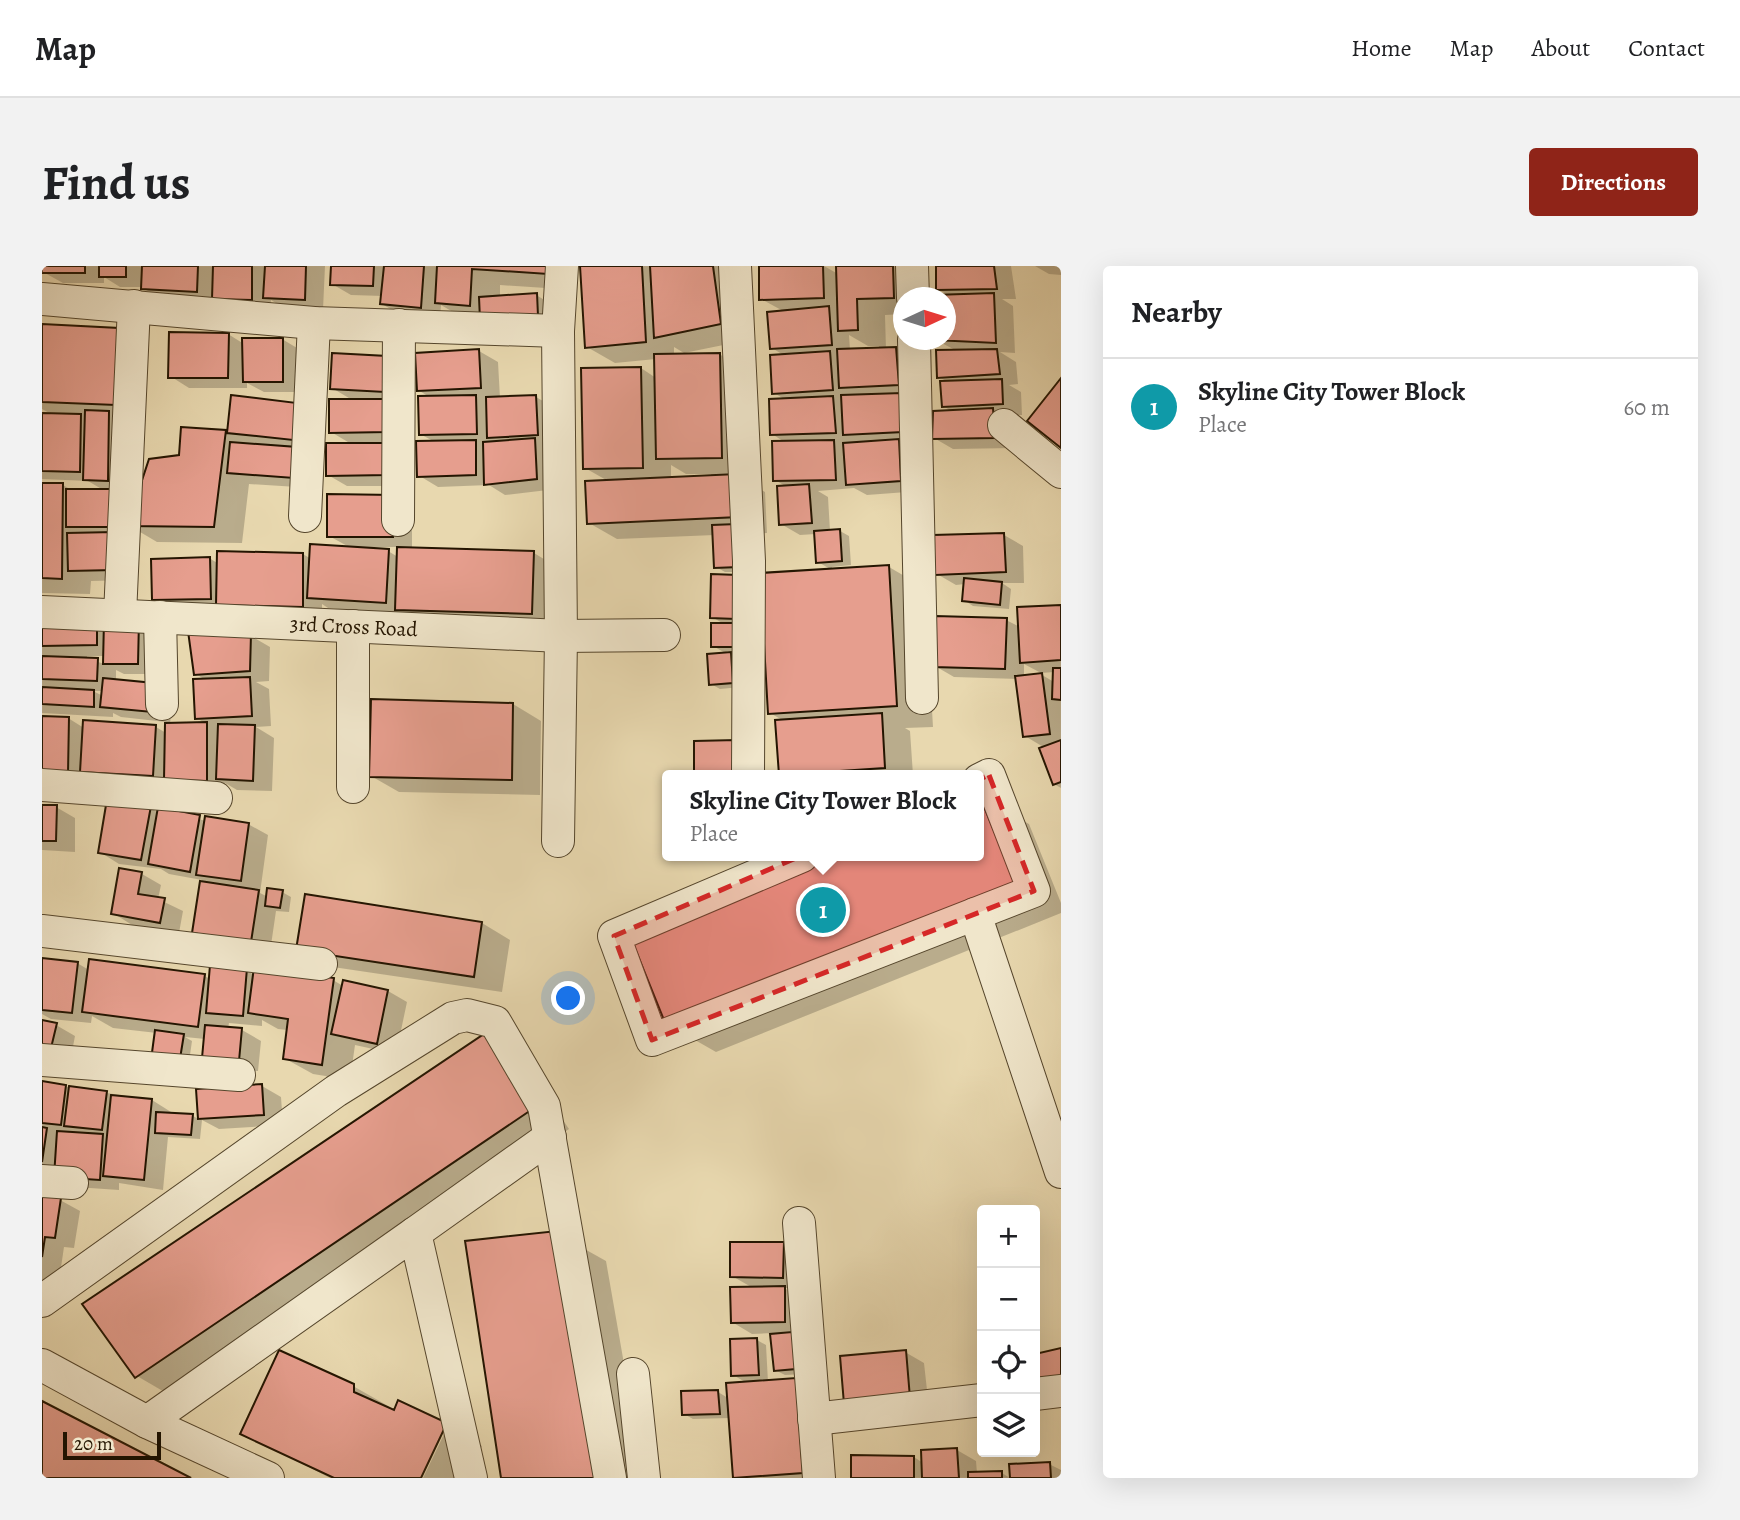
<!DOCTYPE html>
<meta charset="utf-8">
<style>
body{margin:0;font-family:Alegreya,serif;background:#f2f2f2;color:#202124}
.controls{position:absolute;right:21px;bottom:21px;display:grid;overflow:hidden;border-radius:7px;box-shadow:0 7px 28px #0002}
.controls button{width:63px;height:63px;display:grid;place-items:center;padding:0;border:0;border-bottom:2px solid #e0e0e0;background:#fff;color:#202124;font:35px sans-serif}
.compass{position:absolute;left:851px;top:21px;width:63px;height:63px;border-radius:50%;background:#fff;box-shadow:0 7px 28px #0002;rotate:86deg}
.scale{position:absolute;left:21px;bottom:18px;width:98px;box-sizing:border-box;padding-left:7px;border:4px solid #241501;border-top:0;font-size:19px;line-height:24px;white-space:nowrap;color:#241501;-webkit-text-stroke:5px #f0e6cb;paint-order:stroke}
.you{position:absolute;left:527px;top:733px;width:24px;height:24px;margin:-18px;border:5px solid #fff;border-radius:50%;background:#1a73e8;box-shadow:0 0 0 10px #1a73e833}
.badge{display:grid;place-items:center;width:46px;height:46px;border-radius:50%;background:#8f2418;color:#fff;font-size:23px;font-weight:700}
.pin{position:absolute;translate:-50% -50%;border:4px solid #fff;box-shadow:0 2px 7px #0006}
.popup{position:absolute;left:620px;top:504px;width:322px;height:91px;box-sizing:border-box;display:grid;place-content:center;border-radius:7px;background:#fff;filter:drop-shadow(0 2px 5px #0005);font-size:23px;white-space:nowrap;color:#757577}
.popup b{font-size:26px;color:#202124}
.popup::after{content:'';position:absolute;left:50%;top:100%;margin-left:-14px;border:14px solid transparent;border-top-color:#fff}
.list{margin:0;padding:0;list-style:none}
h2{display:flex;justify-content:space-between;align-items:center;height:91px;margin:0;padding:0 28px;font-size:30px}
h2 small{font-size:23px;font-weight:400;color:#757577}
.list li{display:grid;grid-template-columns:46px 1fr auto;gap:21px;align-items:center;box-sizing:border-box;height:98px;padding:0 28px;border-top:2px solid #e0e0e0}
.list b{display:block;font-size:26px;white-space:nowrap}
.list p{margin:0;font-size:23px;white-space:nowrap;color:#757577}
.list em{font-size:23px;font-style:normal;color:#757577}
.icon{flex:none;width:38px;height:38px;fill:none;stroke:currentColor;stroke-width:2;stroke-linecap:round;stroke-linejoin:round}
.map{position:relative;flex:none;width:1019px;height:1212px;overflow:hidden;border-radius:7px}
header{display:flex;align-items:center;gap:42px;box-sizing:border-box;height:98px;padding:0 35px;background:#fff;border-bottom:2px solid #e0e0e0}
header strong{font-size:33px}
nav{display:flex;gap:38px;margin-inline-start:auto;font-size:24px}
.intro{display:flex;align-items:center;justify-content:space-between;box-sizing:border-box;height:168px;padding:0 42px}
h1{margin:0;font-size:49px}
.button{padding:18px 32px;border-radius:7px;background:#8f2418;color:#fff;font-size:24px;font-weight:700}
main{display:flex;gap:42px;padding:0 42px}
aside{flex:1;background:#fff;border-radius:7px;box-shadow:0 7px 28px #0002}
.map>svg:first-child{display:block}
.shadow{fill:#0003;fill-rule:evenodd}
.building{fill:#e69e8e;stroke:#241501;stroke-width:2}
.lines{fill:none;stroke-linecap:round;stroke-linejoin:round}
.minor-casing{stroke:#55462c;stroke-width:34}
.minor{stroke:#f0e6cb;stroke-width:32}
.marked{fill:#d62828;fill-opacity:0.2;stroke:#d62828;stroke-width:5;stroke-dasharray:14 9;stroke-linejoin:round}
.labels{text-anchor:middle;stroke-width:5;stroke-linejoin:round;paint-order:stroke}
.street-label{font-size:21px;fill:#241501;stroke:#f0e6cb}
</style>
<header>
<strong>Map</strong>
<nav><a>Home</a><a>Map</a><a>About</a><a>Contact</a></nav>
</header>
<div class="intro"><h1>Find us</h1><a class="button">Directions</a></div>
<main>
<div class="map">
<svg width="1019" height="1212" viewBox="0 0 1019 1212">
<rect width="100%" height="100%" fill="#e8d8af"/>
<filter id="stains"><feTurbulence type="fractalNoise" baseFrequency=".00286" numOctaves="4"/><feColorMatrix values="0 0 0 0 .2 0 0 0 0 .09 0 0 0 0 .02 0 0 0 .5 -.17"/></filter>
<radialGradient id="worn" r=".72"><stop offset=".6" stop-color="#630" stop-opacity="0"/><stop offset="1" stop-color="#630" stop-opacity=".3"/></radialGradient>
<path class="shadow" d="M0,0h283l-2,44 -39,-2 -13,-8 -1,10 -108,-11 -21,-12h-21l-16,-10v6h-41l-20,-11z
M290,0h245l-1,24 -76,-5v12l36,-2 19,11 2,20 -92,-7 -24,-14 -1,13 -39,-3 -19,-11 1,-8 -32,-1 -19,-11z
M540,0h156l10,74 -64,13 -10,-6v8l45,-1 29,17 -16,103 33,18 2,41 -21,1 1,38h-22l-9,-5 -1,-32 -98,4 -28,-16 19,-42 -23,-13 56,-100 15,10v-19l-41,4 -28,-16zM629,199l15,9h25v3l-40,2z
M730,0h52l14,8 -1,-8h84l-17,32v16l-19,1 1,34 10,-1 19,12 5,131 -53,4 -13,-7 -36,3 10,6 2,34h10l9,5 2,29 -19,2v3l-14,-8 -2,-28 -16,1 -19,-11 6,-37 -12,-7 11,-37 -14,-9 14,-34 -12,-7 11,-37 -13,-8 13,-36 -24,-13zM807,69l19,11h11v3l-29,1z
M896,0h73l5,33h-14l11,7 2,47 -15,-1 16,10 2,22 -9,1 12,7 1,23h-19l11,33 -61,1 -19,-11 19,-26 -10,-6 5,-24 -9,-5 18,-26 -21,-11h10v-42l3,-2 -11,-7z
M993,0h26v9l-12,-1z
M0,60l76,3 18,174 45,-46 44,-26 4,2 4,-36 64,8 16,83 -64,-4 -7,59 -85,-1 -22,-13 -2,51 -42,1 -1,13 -48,-1v-108h21l10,6h32l-17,-10 -46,-2v-64h11l-11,-6z
M186,68l16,10 38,-5 20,12v41h-38l-17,-9v5h-58l-19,-12z
M437,85l19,11 2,36 36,-1 19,11 1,81 -51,6 -16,-10 -51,2 -20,-12 17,-33 -15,-8 11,-36 -13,-8z
M344,92l21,128h-60l-19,-11 25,-30 -22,-13 23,-31 -22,-13z
M370,241v42l122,4 28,17 -2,60 -232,-22 -6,-4v13l-149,-7 -19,-11 55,-41 10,6 84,-10 8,5 40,-11 -22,-12zM333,281h24l-1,10 -10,-6 -13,-1z
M962,269l19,11 1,37h-22l9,6 -2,20 -36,-3 -9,-6 1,-16 -9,1 -19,-11z
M847,301l36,21 8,139 -28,1 5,3 3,44h-131l2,-54 -14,-8z
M671,310l32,47h-14l12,7v21h-17l13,8 2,28 -21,2 -9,-5 16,-30 -14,-8 11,-22 -12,-7z
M1019,340v182l-7,-4 -9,-36 -20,-12 -7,-57 -64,-2 -19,-11 71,-46 14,7zM982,398l17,9 13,-1v10l-12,-7 -18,2z
M0,360l115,7v41h-33l-8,-4v11l57,15 -3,28h37l-11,-6 11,-37 -11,-7 55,-38 19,11 -1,34 -13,1 13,7 2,37 -15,1 18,11 -2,53 -35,-1 -12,-7v8l-183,-8v-65h26l16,10 72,-1 10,6v-11l-45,-5 -8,-4v4l-71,-4zM45,390h18v8l-18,-5zM51,425h10v5z
M471,438l28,17 -1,74 -141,-3 -28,-16z
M937,530l50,28 32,79v10l-345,139 -49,-28 -35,-87 200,-81h147z
M0,540l14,1 19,11v34l-33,-2z
M108,542l9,5 1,-4 46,12 42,3 20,11 -8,58 8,4 14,-5 9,5 -2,15 -13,-1 -6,41 -76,-20 8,-52 -33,-6 -8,-5 -42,-5 -19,-12z
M100,608l19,11 -3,14 25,12 -4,22 -47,-8 -19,-12z
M440,657l28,17 -8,52 -176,-26 -28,-17z
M0,694l35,3 12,7 115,6 7,3 35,-9 8,5 79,5 10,6 45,5 19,11 -11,52 -41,-9 -5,35 -37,-6 -29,-16 4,-28 -10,-1 -16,-9v6l-33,-3 -1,6 14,1 19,11 -3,30 -35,-3 -18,-29 -20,-2 7,4 -4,28 -31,-36 -44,-5 -21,-12 -1,7 -40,-4 -9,-5z
M0,756l14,3 19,11 -4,21 -29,-6z
M478,791l49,72 -396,268 -36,-21z
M0,817l110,17 19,12v3l22,1 7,4 -2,-30 64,-4 19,11 2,28 -64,4 -17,-9 -2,19 -32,-2 -5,53 -44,-7v7l-44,-3 -33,-19v-39l6,1 -6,-4z
M0,931l18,3 20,11 -6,37 -10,-1 -6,41 -16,-3z
M514,967l50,28 38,217h-141z
M741,978l20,11 -1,33h-18l19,11 1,75 -19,1 -10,-5 -3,-37 -20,1 -20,-12 21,-34 -21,-12z
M715,1074l9,5 2,37 62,96h-94l-6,-60 -37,1 -9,-5 34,-22 10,6 19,-15 -14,-8z
M863,1086l19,11 5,45 -64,6z
M311,1120l37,21 30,71h-90l-87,-45z
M406,1160l34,20 -15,32h-44z
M915,1184l19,11 1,12h25l8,5h-158l62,-21 9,6z
M1007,1198l12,6v8h-50z"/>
<path class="building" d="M0,0h43v7h-43z
M57,0h27v11h-27z
M100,0h56l-1,26 -56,-3z
M171,0h39v34l-40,-1z
M223,0h41l-1,34 -42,-2z
M289,0h43l-1,20 -43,-1z
M342,0h40l-3,42 -41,-4z
M395,0h111v8l-76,-5 -2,37 -35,-3z
M538,0h62l4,76 -61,6z
M608,0h63l8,58 -67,14z
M717,0h64l1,32 -65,2z
M794,0h57l1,32 -37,1 1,31 -20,1z
M894,0h58l3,23 -61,1z
M495,27l1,23 -58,4 -1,-23z
M952,27l2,50 -62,-3h12v-42h-13v-3z
M787,40l3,39 -62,4 -3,-37z
M0,58l77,4 -3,77 -74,-3z
M127,66l60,1 -1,45h-60z
M200,72h41v44h-40z
M854,81l3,38 -60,3 -2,-39z
M437,83l2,39 -64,3 -2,-38z
M955,83l3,25 -63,4 -1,-28z
M788,85l3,39 -61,4 -2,-39z
M290,87l55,3 -2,36 -55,-3z
M678,87l2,105 -66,1 -2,-105z
M599,101l2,101 -60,1 -2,-101z
M1019,112v70l-34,-27z
M960,113l1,25 -61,3 -2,-26z
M860,127l1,39 -60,3 -2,-40z
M189,129l66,8 -4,37 -66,-7z
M434,129l1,39 -58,1 -1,-39z
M494,129l2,40 -51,3 -1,-41z
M791,130l3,37 -66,2 -1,-36z
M287,133h59v33l-59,1z
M951,142l2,30 -63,1 1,-28z
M43,144l24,1 -1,70 -25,-1z
M0,147l39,1 -1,58 -38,-1z
M139,161l45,3 -12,97 -87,-1 22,-67 30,-4z
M493,172l2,41 -53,6 -1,-43z
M857,173l2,42 -55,4 -3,-42z
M434,174v35l-59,2 -1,-36z
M792,174l2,40 -63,1 -1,-40z
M188,176l67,5 -3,31 -67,-5z
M284,177h61l1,32 -62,1z
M695,208l2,43 -152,7 -2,-43z
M0,217h21l-1,96 -20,-1z
M767,218l3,39 -33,2 -2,-39z
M24,223h49l1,38h-50z
M285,228l67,1 -1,42h-66z
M695,258l2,43 -25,1 -2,-43z
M798,263l2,32 -26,2 -2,-32z
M72,266l1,38 -47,1 -1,-38z
M962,267l2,39 -71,3 -2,-40z
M268,278l79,5 -3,54 -79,-5z
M355,281l137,4 -2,63 -137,-4z
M175,285l86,2v54l-87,-2z
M168,291l1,42 -59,1 -1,-41z
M847,299l8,141 -129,8 -8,-141z
M669,308l27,1 -2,44 -26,-1z
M922,312l38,4 -2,23 -38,-4z
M1019,339v55l-41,3 -3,-56z
M893,350l72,2 -2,51 -72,-2z
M62,354h35l-1,44h-35z
M55,357v22l-55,1v-22z
M669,357h23v24h-23z
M146,365l63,3 -1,37 -56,4z
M689,386l2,31 -24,2 -2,-31z
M0,390l56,2 -1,23 -55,-2z
M1011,402h8v32l-9,-1z
M1000,407l8,61 -27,3 -8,-61z
M208,411l2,39 -57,3 -2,-40z
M61,412l51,5 -2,29 -52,-5z
M0,421l52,3v17l-52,-3z
M329,433l142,4 -1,77 -143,-3z
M840,447l3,55 -106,7 -4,-55z
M0,450l27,1 -1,56h-26z
M41,454l73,5 -3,51 -73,-4z
M165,456v59l-43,-1 1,-57z
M176,458l37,1 -2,56 -37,-2z
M695,474v35h-43v-34z
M1019,474v42l-8,3 -14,-37z
M937,528l37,90 -350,141 -36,-89 197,-80h152z
M65,533l44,7 -10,54 -43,-7z
M0,539h15l-1,36h-14z
M116,541l42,8 -10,57 -42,-8z
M163,550l44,7 -8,58 -45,-6z
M77,602l23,4 -4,22 27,4 -5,25 -49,-9z
M158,615l59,9 -8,52 -59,-9z
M225,622l16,2 -3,18 -15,-2z
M263,628l177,28 -8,55 -178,-27z
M0,692l36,4 -6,51 -30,-3z
M47,693l116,15 -7,53 -116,-15z
M168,699l37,3 -4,48 -37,-3z
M212,701l80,11 -12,87 -39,-6 5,-40 -40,-6z
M301,714l45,10 -11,54 -46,-10z
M0,754l15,3 -6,25 -9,-3z
M163,759l37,3 -3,33 -37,-3z
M113,764l29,4 -5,31 -28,-5z
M442,768l50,74 -399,270 -53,-74z
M0,815l24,4 -5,40 -19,-2z
M220,818l2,31 -66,4 -2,-30z
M27,820l38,5 -5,39 -38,-4z
M69,829l41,4 -8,81 -41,-4z
M114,846l37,2 -2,21 -36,-2z
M0,861l5,1 -5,34z
M15,865l46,3 -3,46 -46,-3z
M0,929l19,3 -6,40 -10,-1 -3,20z
M515,965l43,247h-99l-36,-237z
M688,976h54l-1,36 -53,-1z
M743,1020v36l-54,1 -1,-36z
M750,1066l4,37 -22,2 -4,-37z
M715,1072l2,37 -28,1 -1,-37z
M1019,1082v38l-26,6v-38z
M237,1084l75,34v8l40,18 4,-10 49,23 -26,55h-87l-94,-44z
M864,1084l4,48 -66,6 -4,-48z
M754,1112l7,95 -70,5 -7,-95z
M676,1124l2,24 -38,1 -1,-24z
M0,1135l149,77h-149z
M915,1182l2,30h-37l-1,-28z
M809,1189l63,1v22h-63z
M1008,1196l1,16h-41l-1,-14z
M960,1205v7h-34v-6z"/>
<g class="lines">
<g class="minor-casing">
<g id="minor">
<path d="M693,0l14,295 -1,214"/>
<path d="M870,0l1,32"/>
<path d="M0,33l272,24 244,8 4,-65"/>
<path d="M516,65l3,305 -3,205"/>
<path d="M872,74l8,358"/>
<path d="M962,159l57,47"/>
<path d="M263,250l9,-193"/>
<path d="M356,254l1,-195"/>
<path id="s1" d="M0,346l519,24 103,-1"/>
<path d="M78,349l14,-309"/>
<path d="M118,351l2,87"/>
<path d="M0,519l174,13"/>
<path d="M311,521v-161"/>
<path d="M760,590l-188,80 38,104 382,-149 -45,-116 -10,5"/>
<path d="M933,648l86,258"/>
<path d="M0,665l279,33"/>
<path d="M0,794l197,15"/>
<path d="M0,915l30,2"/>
<path d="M757,957l20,255"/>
<path d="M373,967l135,-96"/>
<path d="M0,1035l294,-210 117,-73 14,-3 28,7 49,84 66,372"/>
<path d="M0,1099l105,57"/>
<path d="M591,1108l11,104"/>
<path d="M993,1128l26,-3"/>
<path d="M772,1153l168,-19"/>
<path d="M226,1212l-121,-56 268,-189 56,245"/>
</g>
</g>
<use href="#minor" class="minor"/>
</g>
<path class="marked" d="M947,509l45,116 -382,149 -38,-104z"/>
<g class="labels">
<g class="street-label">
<text dy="7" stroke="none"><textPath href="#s1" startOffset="312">3rd Cross Road</textPath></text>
</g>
</g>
<rect width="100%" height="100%" filter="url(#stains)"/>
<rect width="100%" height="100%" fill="url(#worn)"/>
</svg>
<div class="controls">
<button>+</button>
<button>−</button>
<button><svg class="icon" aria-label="locate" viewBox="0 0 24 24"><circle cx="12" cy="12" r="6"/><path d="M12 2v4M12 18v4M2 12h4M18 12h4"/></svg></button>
<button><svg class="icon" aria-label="layers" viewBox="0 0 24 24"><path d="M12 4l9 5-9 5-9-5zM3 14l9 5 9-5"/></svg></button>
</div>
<svg class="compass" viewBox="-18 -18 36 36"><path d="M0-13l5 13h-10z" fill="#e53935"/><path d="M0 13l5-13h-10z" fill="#757577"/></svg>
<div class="scale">20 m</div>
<div class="you"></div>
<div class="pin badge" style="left:781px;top:644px;background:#0f9aa8">1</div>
<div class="popup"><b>Skyline City Tower Block</b>Place</div>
</div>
<aside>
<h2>Nearby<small></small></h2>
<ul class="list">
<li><span class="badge" style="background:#0f9aa8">1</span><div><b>Skyline City Tower Block</b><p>Place</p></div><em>60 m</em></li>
</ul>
</aside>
</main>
